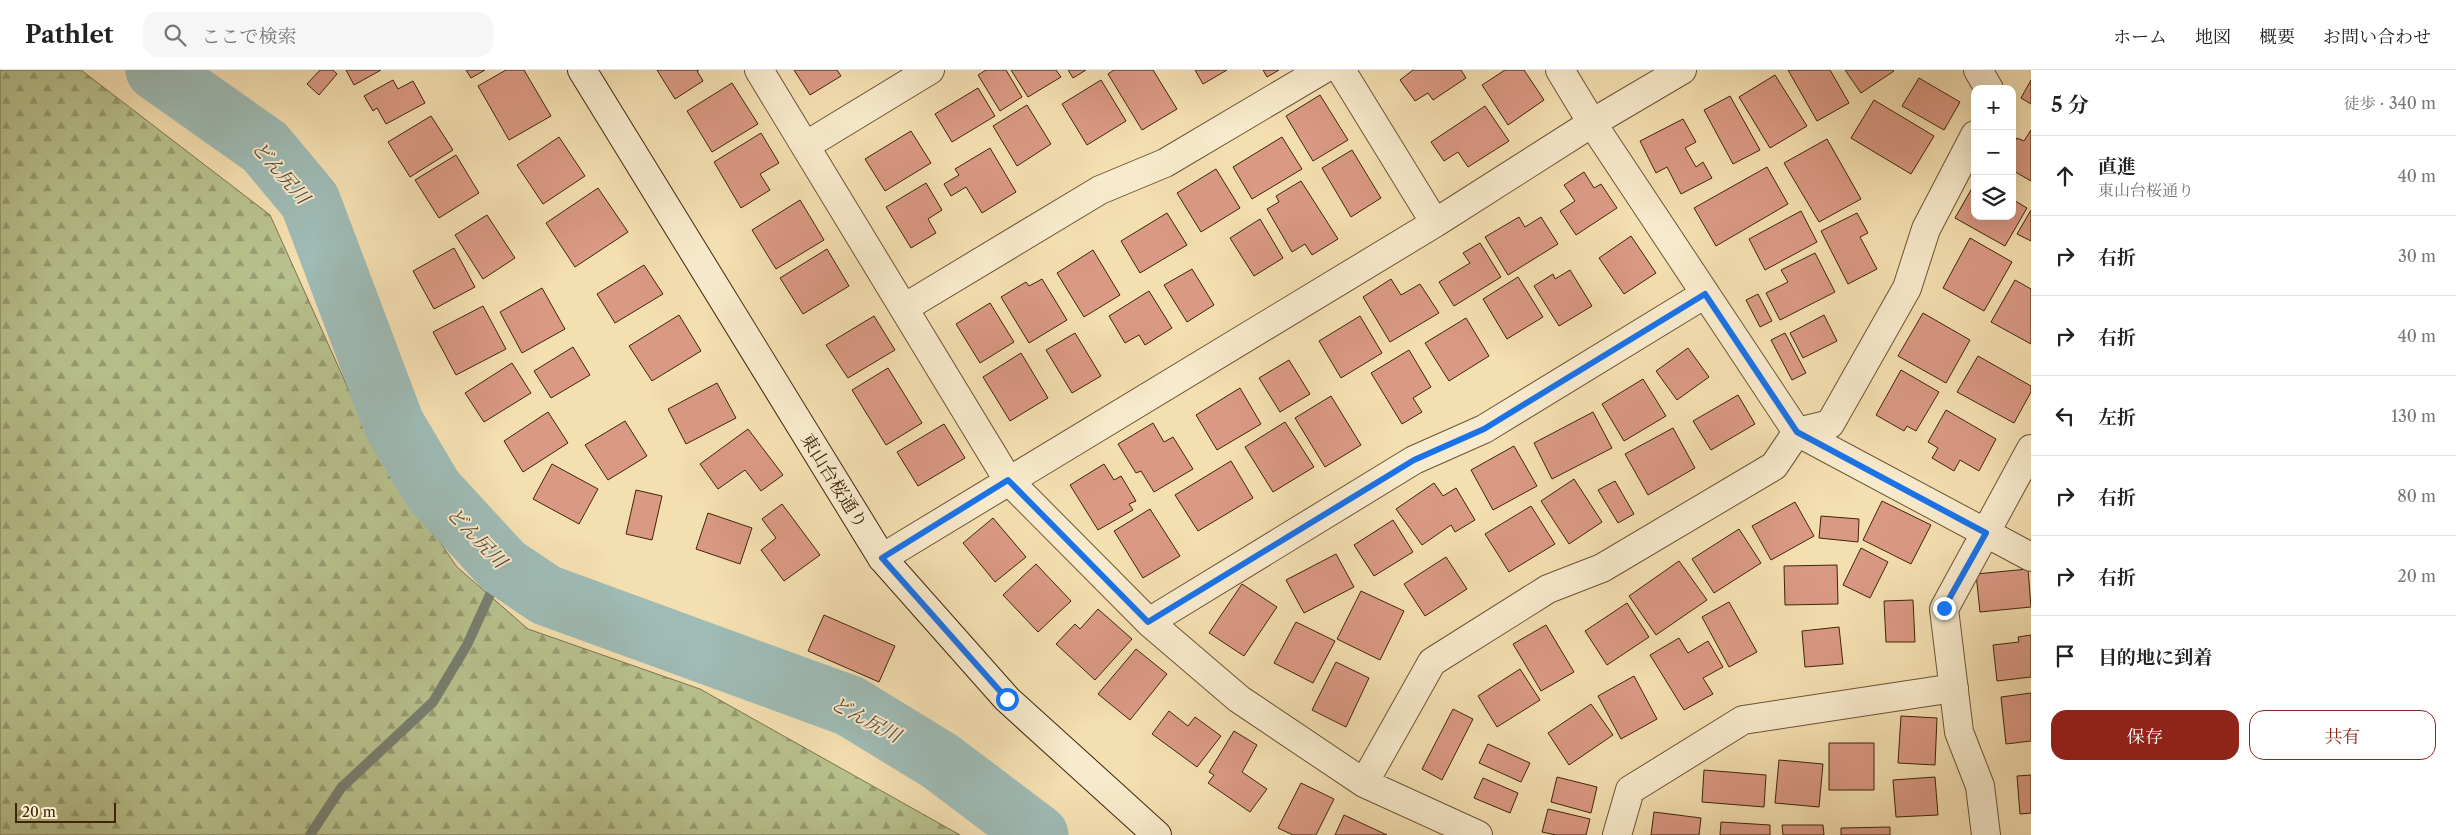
<!DOCTYPE html>
<html lang="ja">
<meta charset="utf-8">
<style>
body{margin:0;font-family:"Libre Caslon Text","Noto Serif JP",serif;background:#f6f6f6;color:#222}
.controls{position:absolute;right:15px;top:15px;display:grid;overflow:hidden;border-radius:10px;box-shadow:0 5px 20px #0002}
.controls button{width:45px;height:45px;display:grid;place-items:center;padding:0;border:0;border-bottom:1px solid #e0e0e0;background:#fff;color:#222;font:25px sans-serif}
.scale{position:absolute;left:15px;bottom:12px;width:101px;box-sizing:border-box;padding-left:5px;border:2px solid #3f250a;border-top:0;font-size:14px;line-height:18px;white-space:nowrap;color:#3f250a;-webkit-text-stroke:4px #f8eacc;paint-order:stroke}
.stop{position:absolute;width:15px;height:15px;margin:-11px;border:4px solid #1a73e8;border-radius:50%;background:#fff}
.stop.end{background:#1a73e8;border-color:#fff;box-shadow:0 1px 5px #0008}
.list{margin:0;padding:0;list-style:none}
h2{display:flex;justify-content:space-between;align-items:center;height:65px;margin:0;padding:0 20px;font-size:21px}
h2 small{font-size:16px;font-weight:400;color:#767676}
.list li{display:grid;grid-template-columns:32px 1fr auto;gap:15px;align-items:center;box-sizing:border-box;height:80px;padding:0 20px;border-top:1px solid #e0e0e0}
.list b{display:block;font-size:19px;white-space:nowrap}
.list p{margin:0;font-size:16px;white-space:nowrap;color:#767676}
.list em{font-size:16px;font-style:normal;color:#767676}
.actions{display:flex;gap:10px;padding:15px 20px}
.actions a{flex:1;padding:11px 0;border:1px solid #8f2418;border-radius:15px;text-align:center;font-size:18px;color:#8f2418}
.actions .main{background:#8f2418;color:#fff}
.icon{flex:none;width:28px;height:28px;fill:none;stroke:currentColor;stroke-width:2;stroke-linecap:round;stroke-linejoin:round}
.map{position:relative;flex:none;width:2031px;height:765px;overflow:hidden}
header{display:flex;align-items:center;gap:30px;box-sizing:border-box;height:70px;padding:0 25px;background:#fff;border-bottom:1px solid #e0e0e0}
header strong{font-size:24px}
nav{display:flex;gap:28px;margin-inline-start:auto;font-size:18px}
.search{width:350px;height:45px;background:#f6f6f6;display:flex;align-items:center;gap:12px;box-sizing:border-box;padding:0 18px;border-radius:15px;color:#767676;font-size:19px}
main{display:flex}
aside{flex:1;background:#fff}
.map>svg:first-child{display:block}
.forest{fill:url(#forest-firs);stroke:#7c744c}
.lines{fill:none;stroke-linecap:round;stroke-linejoin:round}
.stream{stroke:#787f71;stroke-width:10}
.river{stroke:#9ebbb5;stroke-width:61}
.building{fill:#da9983;stroke:#3f250a}
.street-casing{stroke:#6c5434;stroke-width:30}
.secondary-casing{stroke:#3f250a;stroke-width:30}
.street{stroke:#f8eacc;stroke-width:28}
.secondary{stroke:#f8eacc;stroke-width:28}
.route{stroke:#1a73e8;stroke-width:6}
.labels{text-anchor:middle;stroke-width:4;stroke-linejoin:round;paint-order:stroke}
.street-label{font-size:18px;fill:#3f250a;stroke:#f8eacc}
.water-label{font-size:19px;font-style:italic;fill:#574a35;stroke:#f8eacc}
</style>
<header>
<strong>Pathlet</strong>
<div class="search"><svg class="icon" aria-label="search" viewBox="0 0 24 24"><circle cx="10" cy="10" r="6"/><path d="M15 15l6 6"/></svg>ここで検索</div>
<nav><a>ホーム</a><a>地図</a><a>概要</a><a>お問い合わせ</a></nav>
</header>
<main>
<div class="map">
<svg width="2031" height="765" viewBox="0 0 2031 765">
<defs>
<pattern id="forest-firs" width="22" height="20" patternUnits="userSpaceOnUse" patternTransform="scale(1.25)"><rect width="22" height="20" fill="#b8c28e"/><path d="M5 1l3.5 6h-7zM16 11l3.5 6h-7z" fill="#979d72"/></pattern>
</defs>
<rect width="100%" height="100%" fill="#f4dfb1"/>
<filter id="stains"><feTurbulence type="fractalNoise" baseFrequency=".004" numOctaves="4"/><feColorMatrix values="0 0 0 0 .2 0 0 0 0 .09 0 0 0 0 .02 0 0 0 .5 -.17"/></filter>
<radialGradient id="worn" r=".72"><stop offset=".6" stop-color="#630" stop-opacity="0"/><stop offset="1" stop-color="#630" stop-opacity=".3"/></radialGradient>
<path class="forest" d="M0,0h81l189,145 105,233 82,119 71,62 172,60 260,146h-960z"/>
<g class="lines">
<path class="stream" d="M310,765l31,-47 92,-86 34,-57 36,-79"/>
<path class="river" d="M156,0l109,77 45,54 84,223 39,66 70,76 43,29 304,111 90,55 98,74"/>
</g>
<path class="building" d="M320,0h13l4,4 -18,21 -12,-11z
M346,0h35l-27,15z
M466,0h19l-14,8z
M506,0h18l27,46 -42,24 -31,-54z
M657,0h42l-2,1 6,10 -28,18z
M794,0h43l4,6 -31,19z
M986,0h20l16,27 -22,14 -22,-36z
M1011,0h45l5,7 -33,20z
M1068,0h18l-13,8z
M1114,0h39l24,39 -35,21 -34,-56z
M1195,0h32l-24,14z
M1263,0h16l-12,7z
M1413,0h48l5,8 -33,22 -5,-7 -13,8 -15,-21z
M1505,0h19l20,30 -36,25 -26,-40z
M1788,0h42l19,33 -32,18z
M1845,0h48l1,1 -33,22z
M1775,5l32,51 -37,22 -31,-51z
M1919,8l41,24 -16,28 -42,-24z
M393,10l5,9 15,-8 12,22 -39,21 -9,-16 -4,3 -9,-15z
M1101,10l25,41 -39,24 -25,-41z
M2031,10v24l-10,-6z
M732,13l26,41 -46,28 -25,-41z
M978,18l17,28 -43,26 -17,-28z
M1320,25l28,45 -35,21 -27,-45z
M1730,26l30,54 -27,14 -29,-54z
M1874,30l60,36 -23,38 -60,-36z
M1027,35l24,39 -34,22 -24,-40z
M1485,36l24,35 -41,26 -10,-15 -14,9 -13,-19z
M431,46l22,34 -43,27 -22,-35z
M1683,49l13,23 -11,6 11,19 7,-5 9,16 -31,16 -14,-27 -11,6 -16,-32z
M2031,60v51l-19,-11v-23l5,-9 7,3z
M911,61l20,32 -46,28 -20,-32z
M761,63l18,30 -19,11 10,16 -29,18 -27,-46z
M559,67l26,39 -42,28 -26,-39z
M1282,67l20,32 -50,30 -19,-32z
M1827,69l34,60 -42,23 -35,-59z
M990,78l26,44 -34,21 -16,-26 -15,9 -7,-12 15,-9 -4,-6z
M1352,80l29,48 -30,19 -29,-49z
M456,85l23,38 -40,25 -24,-38z
M1767,97l21,37 -72,42 -22,-38z
M1216,99l24,39 -39,24 -24,-39z
M1584,102l10,16 7,-4 16,24 -41,27 -16,-24 15,-10 -11,-16z
M1301,111l37,58 -26,16 -7,-11 -13,8 -25,-43 12,-7 -3,-6z
M926,113l16,27 -14,9 8,14 -25,15 -25,-41z
M1975,113v33h37v-17l15,9 -22,38 -50,-28z
M598,118l30,44 -53,35 -29,-44z
M800,130l24,40 -48,29 -24,-39z
M2031,140v31l-14,-7z
M1801,141l16,31 -52,28 -16,-31z
M1167,143l20,32 -47,28 -19,-32z
M1857,143l11,20 -8,4 17,32 -29,15 -27,-53z
M487,145l28,43 -32,21 -28,-44z
M1519,147l6,10 16,-10 17,27 -50,31 -23,-38z
M1260,149l23,39 -29,18 -24,-38z
M1631,166l25,37 -32,21 -25,-36z
M1970,168l42,24 -28,49 -41,-23z
M1480,173l21,34 -47,29 -15,-24 31,-19 -7,-10z
M454,178l21,39 -41,22 -21,-38z
M827,179l22,37 -46,28 -23,-36z
M1093,180l27,45 -36,22 -27,-44z
M1815,183l20,39 -55,28 -14,-27 22,-11 -7,-12z
M644,195l19,29 -48,29 -18,-29z
M1192,199l22,36 -27,17 -23,-37z
M1570,200l22,36 -33,20 -25,-40 19,-12 2,5z
M1518,207l25,40 -36,22 -24,-40z
M1042,209l25,41 -38,23 -28,-46 25,-15 3,4z
M1391,209l10,16 19,-11 19,29 -49,29 -27,-45z
M2015,210l16,9v55l-40,-22z
M542,218l23,41 -43,24 -22,-41z
M1149,221l23,37 -27,17 -6,-10 -14,8 -16,-27z
M1758,224l14,27 -12,6 -14,-27z
M990,233l24,39 -34,21 -24,-39z
M483,236l23,43 -50,26 -23,-43z
M1923,243l47,27 -24,43 -48,-27z
M679,245l22,36 -49,30 -23,-35z
M1824,245l13,26 -34,17 -13,-25z
M874,246l21,34 -47,28 -22,-33z
M1360,246l22,37 -41,25 -22,-37z
M1466,248l23,38 -40,25 -24,-38z
M1075,263l26,43 -29,17 -26,-43z
M1785,263l21,40 -14,7 -21,-40z
M573,277l17,28 -39,23 -17,-27z
M1688,278l21,29 -32,23 -21,-29z
M1409,280l22,37 -18,11 9,14 -20,12 -31,-51z
M1021,283l27,45 -38,23 -27,-44z
M1978,286l53,30v6l-17,31 -57,-31z
M1289,290l21,34 -30,18 -21,-34z
M512,293l19,30 -47,29 -19,-29z
M888,298l34,55 -36,22 -34,-55z
M1901,300l38,22 -23,39 -9,-5 -3,5 -28,-16z
M1643,309l23,37 -42,25 -22,-37z
M717,313l19,35 -50,26 -18,-35z
M1240,318l21,36 -44,26 -21,-35z
M1738,325l17,29 -44,26 -18,-29z
M1331,326l30,49 -36,22 -30,-49z
M1946,340l50,29 -17,32 -19,-11 -6,11 -22,-13 6,-10 -10,-6z
M548,342l20,31 -45,29 -19,-31z
M1593,342l19,36 -60,31 -18,-36z
M625,351l22,35 -39,24 -23,-35z
M1285,352l29,45 -41,25 -28,-45z
M1153,353l11,19 9,-5 20,32 -39,23 -13,-21 -5,2 -18,-29z
M944,354l21,34 -47,28 -21,-34z
M1673,358l22,40 -47,27 -23,-41z
M748,359l35,46 -22,16 -16,-21 -27,19 -18,-25z
M1514,376l23,40 -44,24 -22,-40z
M1231,391l22,37 -55,33 -23,-36z
M552,394l46,25 -19,35 -46,-25z
M1104,394l10,16 7,-4 15,25 -7,3 4,6 -35,20 -28,-45z
M1574,409l28,43 -33,22 -28,-43z
M1615,411l19,33 -16,9 -20,-33z
M1434,413l9,13 13,-8 19,32 -20,12 -4,-7 -29,20 -26,-36z
M636,420l26,6 -10,44 -26,-6z
M1882,431l49,24 -20,39 -48,-24z
M1795,432l19,34 -43,24 -19,-34z
M782,434l38,51 -36,26 -23,-31 15,-12 -14,-19z
M1531,436l24,38 -46,28 -24,-38z
M1150,439l30,47 -37,22 -29,-47z
M708,443l44,15 -12,36 -44,-15z
M1821,446l38,3 -1,23 -39,-4z
M993,448l33,39 -31,25 -32,-39z
M1393,450l20,32 -39,24 -20,-31z
M1739,459l22,34 -47,30 -22,-34z
M1861,478l27,14 -18,36 -27,-13z
M1336,484l18,33 -50,26 -18,-33z
M1446,487l21,32 -42,27 -21,-32z
M1679,491l28,39 -51,35 -27,-39z
M1036,494l35,37 -33,31 -35,-37z
M1837,495l1,39 -53,1 -1,-39z
M2028,499l3,38 -51,5 -4,-38z
M1242,514l35,23 -33,49 -35,-23z
M1361,521l43,20 -24,49 -43,-21z
M1913,530l2,42h-29l-2,-41z
M1729,532l28,50 -28,15 -27,-50z
M1627,533l22,34 -42,28 -22,-34z
M1098,539l34,30 -37,41 -39,-36 19,-20 5,5z
M824,545l71,31 -16,36 -71,-31z
M1296,552l39,19 -22,42 -39,-20z
M1546,555l28,47 -33,19 -28,-47z
M1839,557l4,37 -38,3 -3,-36z
M2031,565v42l-34,4 -4,-36 26,-3 -1,-5z
M1679,568l9,15 20,-12 15,26 -20,11 10,16 -29,16 -34,-55z
M1136,579l31,25 -37,46 -32,-26z
M1336,592l33,16 -23,49 -34,-17z
M1520,599l20,31 -43,27 -19,-31z
M1634,606l23,43 -36,20 -23,-43z
M2031,623v48l-25,3 -5,-47z
M1591,634l22,31 -44,30 -21,-32z
M1453,639l20,10 -31,61 -20,-11z
M1169,641l19,15 7,-9 26,19 -24,31 -45,-33z
M1901,646l36,2 -2,47 -37,-2z
M1234,661l23,14 -15,27 25,17 -17,23 -42,-29 6,-8 -5,-3z
M1829,673h45v47h-45z
M1488,674l42,19 -9,19 -42,-19z
M1779,690l44,4 -4,43 -44,-4z
M1704,700l62,5 -2,32 -62,-5z
M2031,705v38l-11,1 -3,-38z
M1557,707l40,10 -6,26 -40,-11z
M1935,707l3,38 -42,2 -3,-37z
M1483,708l35,15 -8,20 -36,-15z
M1301,713l33,16 -18,36h-23l-15,-7z
M1548,739l42,10 -4,16h-30l-14,-3z
M1654,742l47,6 -2,17h-48z
M1344,745l43,20h-52z
M1721,752l49,3v10h-50z
M1782,755h41l1,10h-41z
M1890,757v8h-49v-7z"/>
<g class="lines">
<g class="street-casing">
<path id="street" d="M759,0l249,410 141,142 90,77 125,84 114,52
M1341,0l94,153
M1560,0l32,53 205,309 234,125
M1978,0l11,19
M805,76l125,-76
M904,238l196,-118 65,-27 157,-93
M882,488l553,-335 157,-100 90,-53
M1149,552l265,-162 70,-31 221,-135
M1364,713l68,-121 116,-73 54,-21 172,-102 23,-34 33,-8 77,-136 19,-59 49,-94
M1617,765l13,-45 113,-70 211,-32
M1986,765l-6,-49 -21,-54 -15,-123 87,-160"/>
</g>
<g class="secondary-casing">
<path id="secondary" d="M582,0l300,488 125,141 150,136"/>
</g>
<use href="#street" class="street"/>
<use href="#secondary" class="secondary"/>
</g>
<g class="lines">
<path class="route" d="M1007,629l-125,-141 126,-78 140,142 266,-162 70,-31 221,-135 92,138 189,101 -42,75"/>
</g>
<g class="labels">
<g class="street-label">
<text transform="translate(834 411) rotate(58)" y="6">東山台桜通り</text>
</g>
<g class="water-label">
<text transform="translate(281 102) rotate(49)" y="7">どん尻川</text>
<text transform="translate(477 467) rotate(46)" y="7">どん尻川</text>
<text transform="translate(866 649) rotate(28)" y="7">どん尻川</text>
</g>
</g>
<rect width="100%" height="100%" filter="url(#stains)"/>
<rect width="100%" height="100%" fill="url(#worn)"/>
</svg>
<div class="controls">
<button>+</button>
<button>−</button>
<button><svg class="icon" aria-label="layers" viewBox="0 0 24 24"><path d="M12 4l9 5-9 5-9-5zM3 14l9 5 9-5"/></svg></button>
</div>
<div class="scale">20 m</div>
<div class="stop" style="left:1007px;top:629px"></div>
<div class="stop end" style="left:1944px;top:538px"></div>
</div>
<aside>
<h2>5 分<small>徒歩 · 340 m</small></h2>
<ul class="list">
<li><svg class="icon" aria-label="ahead" viewBox="0 0 24 24"><path d="M12 20V5M6 11l6-6 6 6"/></svg><div><b>直進</b><p>東山台桜通り</p></div><em>40 m</em></li>
<li><svg class="icon" aria-label="right" viewBox="0 0 24 24"><path d="M7 20v-9h11M14 6l5 5-5 5"/></svg><div><b>右折</b></div><em>30 m</em></li>
<li><svg class="icon" aria-label="right" viewBox="0 0 24 24"><path d="M7 20v-9h11M14 6l5 5-5 5"/></svg><div><b>右折</b></div><em>40 m</em></li>
<li><svg class="icon" aria-label="left" viewBox="0 0 24 24"><path d="M17 20v-9H6M10 6l-5 5 5 5"/></svg><div><b>左折</b></div><em>130 m</em></li>
<li><svg class="icon" aria-label="right" viewBox="0 0 24 24"><path d="M7 20v-9h11M14 6l5 5-5 5"/></svg><div><b>右折</b></div><em>80 m</em></li>
<li><svg class="icon" aria-label="right" viewBox="0 0 24 24"><path d="M7 20v-9h11M14 6l5 5-5 5"/></svg><div><b>右折</b></div><em>20 m</em></li>
<li><svg class="icon" aria-label="arrive" viewBox="0 0 24 24"><path d="M6 21V4h12l-3 4 3 4H6"/></svg><div><b>目的地に到着</b></div></li>
</ul>
<div class="actions"><a class="main">保存</a><a>共有</a></div>
</aside>
</main>
